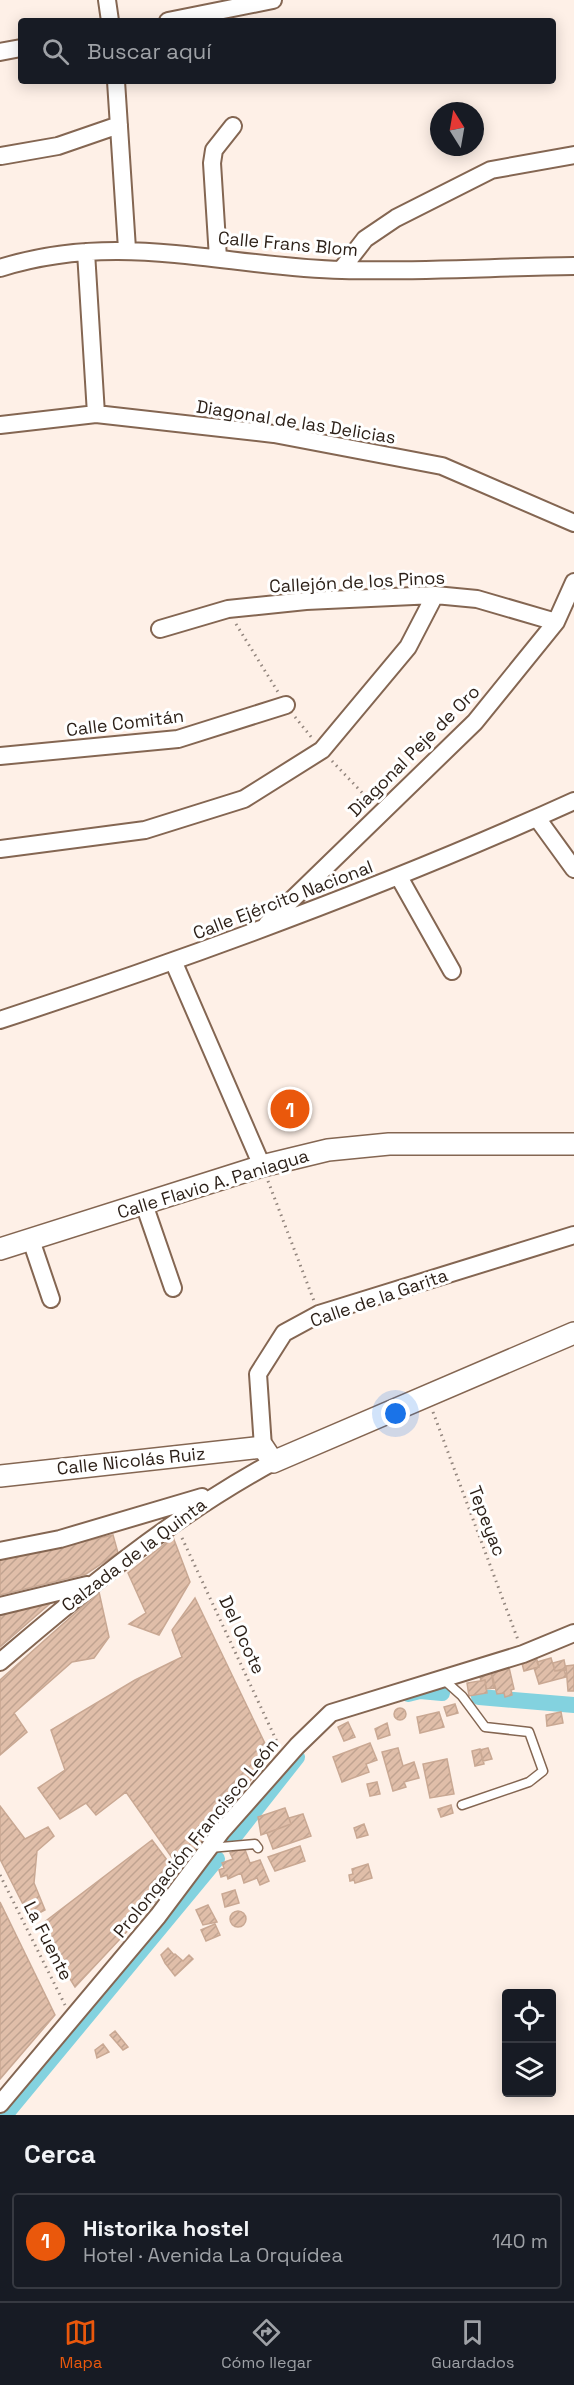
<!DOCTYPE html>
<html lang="es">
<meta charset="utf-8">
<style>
body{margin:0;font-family:"Space Grotesk",sans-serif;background:#20242c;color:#f1f3f6}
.controls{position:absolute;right:18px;bottom:18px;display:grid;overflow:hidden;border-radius:6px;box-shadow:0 3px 15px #0003}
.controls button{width:54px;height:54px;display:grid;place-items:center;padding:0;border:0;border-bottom:2px solid #363941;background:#171b24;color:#f1f3f6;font:30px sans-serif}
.compass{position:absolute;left:430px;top:102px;width:54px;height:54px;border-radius:50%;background:#171b24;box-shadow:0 3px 15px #0003;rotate:349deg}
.you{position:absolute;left:396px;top:1414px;width:21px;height:21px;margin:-15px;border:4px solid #fff;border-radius:50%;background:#1a73e8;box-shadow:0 0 0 9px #1a73e833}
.badge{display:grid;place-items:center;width:39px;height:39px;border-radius:50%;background:#ea580c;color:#fff;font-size:20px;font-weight:700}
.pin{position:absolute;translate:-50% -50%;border:3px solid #fff;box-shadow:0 2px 6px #0006}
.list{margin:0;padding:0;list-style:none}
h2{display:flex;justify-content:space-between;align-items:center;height:78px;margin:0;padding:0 24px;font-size:26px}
h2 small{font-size:20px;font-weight:400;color:#9ea1a6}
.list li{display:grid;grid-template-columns:39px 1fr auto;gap:18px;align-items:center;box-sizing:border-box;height:96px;margin:0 12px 12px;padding:0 12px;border:2px solid #363941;border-radius:6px}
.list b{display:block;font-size:22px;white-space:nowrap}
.list p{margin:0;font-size:20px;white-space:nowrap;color:#9ea1a6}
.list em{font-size:20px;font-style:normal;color:#9ea1a6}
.icon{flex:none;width:33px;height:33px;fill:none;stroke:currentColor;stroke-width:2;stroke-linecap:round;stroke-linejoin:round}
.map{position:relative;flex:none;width:574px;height:2115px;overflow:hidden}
.search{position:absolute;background:#171b24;box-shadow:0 3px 15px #0003;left:18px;right:18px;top:18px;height:66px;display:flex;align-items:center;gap:15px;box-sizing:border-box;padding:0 21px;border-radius:6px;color:#9ea1a6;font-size:22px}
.sheet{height:186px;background:#171b24}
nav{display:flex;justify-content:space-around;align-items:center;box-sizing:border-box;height:84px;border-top:2px solid #363941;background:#171b24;font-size:16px;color:#9ea1a6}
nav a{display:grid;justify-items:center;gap:3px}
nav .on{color:#ea580c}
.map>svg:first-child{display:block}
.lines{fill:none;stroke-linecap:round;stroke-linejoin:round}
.canal{stroke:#83d2df;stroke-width:16}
.building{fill:url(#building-hatch);stroke:#c9a893;stroke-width:1.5}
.service-casing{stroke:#846652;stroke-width:11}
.minor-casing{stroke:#846652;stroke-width:20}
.tertiary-casing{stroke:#846652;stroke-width:24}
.path{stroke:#92857d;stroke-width:3;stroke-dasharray:1.5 4.5;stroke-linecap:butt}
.service{stroke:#fff;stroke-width:8}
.minor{stroke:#fff;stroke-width:16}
.tertiary{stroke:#fff;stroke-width:21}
.labels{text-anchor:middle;stroke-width:6;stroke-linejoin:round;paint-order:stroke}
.street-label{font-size:18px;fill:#2b1f17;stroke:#fff}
</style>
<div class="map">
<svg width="574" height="2115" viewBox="0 0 574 2115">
<defs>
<pattern id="building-hatch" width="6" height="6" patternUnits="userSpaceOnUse" patternTransform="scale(1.5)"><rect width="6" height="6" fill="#e0bea9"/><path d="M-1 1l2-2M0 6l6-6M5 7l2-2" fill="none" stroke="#c0a391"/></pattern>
</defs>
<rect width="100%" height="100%" fill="#fef0e7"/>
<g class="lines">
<path class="canal" d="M408,1694l12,-3 22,2
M479,1697l95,8
M234,1837l63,-80
M5,2115l212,-256"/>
</g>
<path class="building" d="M113,1535l5,18 -32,21 -86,21v-35z
M173,1537l17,45 -31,53 -30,-11 17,-11 -18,-40z
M99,1592l10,45 -15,21 -22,4 -58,51 13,19 -27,23v-75z
M195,1598l75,156 -88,118 -56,-80 -30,23 -10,-12 -26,16 -22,-31 27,-18 -14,-40 84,-50 47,-23 -10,-27z
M53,1601l-53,46v-32z
M535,1653l4,14 -15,4 -4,-15z
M551,1658l4,13 9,-2 2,8 -27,7 -5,-16 5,-1 -2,-5z
M564,1660l2,10 -11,1 -2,-8z
M508,1663l6,26 -3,1 1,5 -7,2 -1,-4 -7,1 -7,-27z
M574,1665v26h-6l-2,-25z
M490,1666l4,22 -8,1 -1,-9 -4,1 -3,-13z
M485,1680l2,13 -18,3 -2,-13z
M455,1704l3,9 -11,3 -3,-9z
M394 1714a6 6 0 1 1 12 0a6 6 0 1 1-12 0Z
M439,1712l5,15 -24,6 -3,-16z
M561,1712l2,11 -16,3 -1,-11z
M348,1722l7,15 -11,4 -6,-14z
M387,1723l3,12 -12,4 -3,-10z
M370,1743l7,17 -11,4 3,8 -27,10 -9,-25z
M398,1748l5,18 11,-4 5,16 -15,4 2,5 -13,4 -11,-39z
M488,1748l4,11 -9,2 -3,-11z
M480,1749l4,15 -9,2 -3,-15z
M447,1759l7,35 -24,4 -7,-34z
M377,1782l3,12 -10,2 -3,-12z
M451,1805l2,8 -12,4 -3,-8z
M0,1806l25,33 23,-12 6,9 -17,15 -3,32 11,27 -15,8 -30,-59z
M285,1808l6,16 -30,11 -3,-18z
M303,1814l8,22 -38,13 -6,-16 24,-9 -2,-6z
M364,1824l4,11 -11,3 -3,-10z
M152,1840l27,36 -104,111 -37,-60z
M300,1846l5,15 -30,10 -7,-14z
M244,1847l6,16 10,-3 9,21 -9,4 -3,-7 -13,5 -3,-10 -13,6 -1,-4 -6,2 -2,-7 5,-2 -2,-5 11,-4 -3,-6z
M368,1864l4,14 -17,5 -1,-3 -4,1 -1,-6 4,-1 -1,-5z
M235,1890l4,13 -14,4 -3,-13z
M0,1902l55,113 -55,64z
M208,1905l9,17 -14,3 -7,-15z
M230 1919a8 8 0 1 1 16 0a8 8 0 1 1-16 0Z
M215,1924l5,11 -14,6 -5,-11z
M168,1948l6,7 -9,8 -4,-8z
M175,1954l8,7 6,-6 4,4 -18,17 -10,-13z
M115,2031l13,16 -5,3 -13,-15z
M103,2044l6,8 -12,6 -2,-8z"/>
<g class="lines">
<g class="service-casing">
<path id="service" d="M443,1679l19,17 23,31 44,5 14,39 -14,11 -67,23
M210,1848l45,-4 3,4"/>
</g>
<g class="minor-casing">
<path id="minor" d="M107,0l3,21
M168,21l105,-21
M0,52l21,-4
M116,81l11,168
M1,156l57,-10 61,-21
M86,252l10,162
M218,258l-6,-95 2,-13 19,-24
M0,268c120,-38 223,-1 342,2 77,2 155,-3 232,-4
M341,270l24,-31 31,-21 95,-48 83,-15
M0,425l96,-11 178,20 168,32 132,57
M160,629l68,-20 78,-8 129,-6 42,4 79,23
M0,756l178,-17 108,-34
M537,818l37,51
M0,849l145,-19 99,-31 78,-49 86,-103 27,-52
M399,877l53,94
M267,924l208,-202 81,-100 18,-40
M174,963l88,203
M0,1020c195,-64 387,-134 574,-219
M144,1204l29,84
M31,1240l20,59
M263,1447l-5,-73 26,-41 35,-19 255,-79
M0,1551l60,-12 142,-42
M0,1606l87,-21
M0,1662c89,-76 169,-143 273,-200
M0,2104l158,-188 63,-84 76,-86 34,-33 192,-59 51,-21"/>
</g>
<g class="tertiary-casing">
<path id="tertiary" d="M0,1249l262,-83 66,-16 61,-6h185
M0,1476l263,-29 10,15 301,-129"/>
</g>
<path class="path" d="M236,624l42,68
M295,717l17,21
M332,761l39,41
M268,1181l46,120
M433,1412l85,228
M182,1538l96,206
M0,1875l65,130"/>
<use href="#service" class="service"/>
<use href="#minor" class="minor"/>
<use href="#tertiary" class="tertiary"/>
</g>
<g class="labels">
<g class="street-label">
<text transform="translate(288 244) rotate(5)" y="6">Calle Frans Blom</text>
<text transform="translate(296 422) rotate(9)" y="6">Diagonal de las Delicias</text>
<text transform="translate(357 582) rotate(-3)" y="6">Callejón de los Pinos</text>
<text transform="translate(125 723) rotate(-7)" y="6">Calle Comitán</text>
<text transform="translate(414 751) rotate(-45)" y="6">Diagonal Peje de Oro</text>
<text transform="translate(283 900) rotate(-21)" y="6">Calle Ejército Nacional</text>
<text transform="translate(213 1184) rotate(-17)" y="6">Calle Flavio A. Paniagua</text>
<text transform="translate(379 1298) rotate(-19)" y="6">Calle de la Garita</text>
<text transform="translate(131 1461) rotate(-6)" y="6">Calle Nicolás Ruiz</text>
<text transform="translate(487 1521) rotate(69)" y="6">Tepeyac</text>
<text transform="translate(134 1555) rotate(-37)" y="6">Calzada de la Quinta</text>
<text transform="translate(242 1635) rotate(65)" y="6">Del Ocote</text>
<text transform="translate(196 1838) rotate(-51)" y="6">Prolongación Francisco León</text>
<text transform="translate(48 1941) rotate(63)" y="6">La Fuente</text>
</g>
</g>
</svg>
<div class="controls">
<button><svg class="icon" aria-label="locate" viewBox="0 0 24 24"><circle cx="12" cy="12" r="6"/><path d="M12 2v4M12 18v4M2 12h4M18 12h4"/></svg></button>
<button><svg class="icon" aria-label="layers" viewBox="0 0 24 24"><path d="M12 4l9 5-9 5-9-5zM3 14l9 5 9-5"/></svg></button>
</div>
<svg class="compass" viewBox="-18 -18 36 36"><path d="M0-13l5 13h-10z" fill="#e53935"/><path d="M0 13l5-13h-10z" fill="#9ea1a6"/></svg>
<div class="you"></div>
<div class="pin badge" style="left:290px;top:1109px">1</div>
<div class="search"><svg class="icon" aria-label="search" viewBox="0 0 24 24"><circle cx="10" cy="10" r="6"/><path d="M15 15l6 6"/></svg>Buscar aquí</div>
</div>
<section class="sheet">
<h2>Cerca<small></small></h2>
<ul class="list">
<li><span class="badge">1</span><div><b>Historika hostel</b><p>Hotel · Avenida La Orquídea</p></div><em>140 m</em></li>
</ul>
</section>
<nav>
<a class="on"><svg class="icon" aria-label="map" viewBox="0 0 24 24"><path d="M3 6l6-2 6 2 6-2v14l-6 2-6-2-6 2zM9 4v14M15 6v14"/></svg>Mapa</a>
<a><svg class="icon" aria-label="directions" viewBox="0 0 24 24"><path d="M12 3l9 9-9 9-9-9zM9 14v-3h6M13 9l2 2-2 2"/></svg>Cómo llegar</a>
<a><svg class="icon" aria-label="saved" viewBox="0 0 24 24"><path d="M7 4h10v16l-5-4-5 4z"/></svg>Guardados</a>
</nav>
